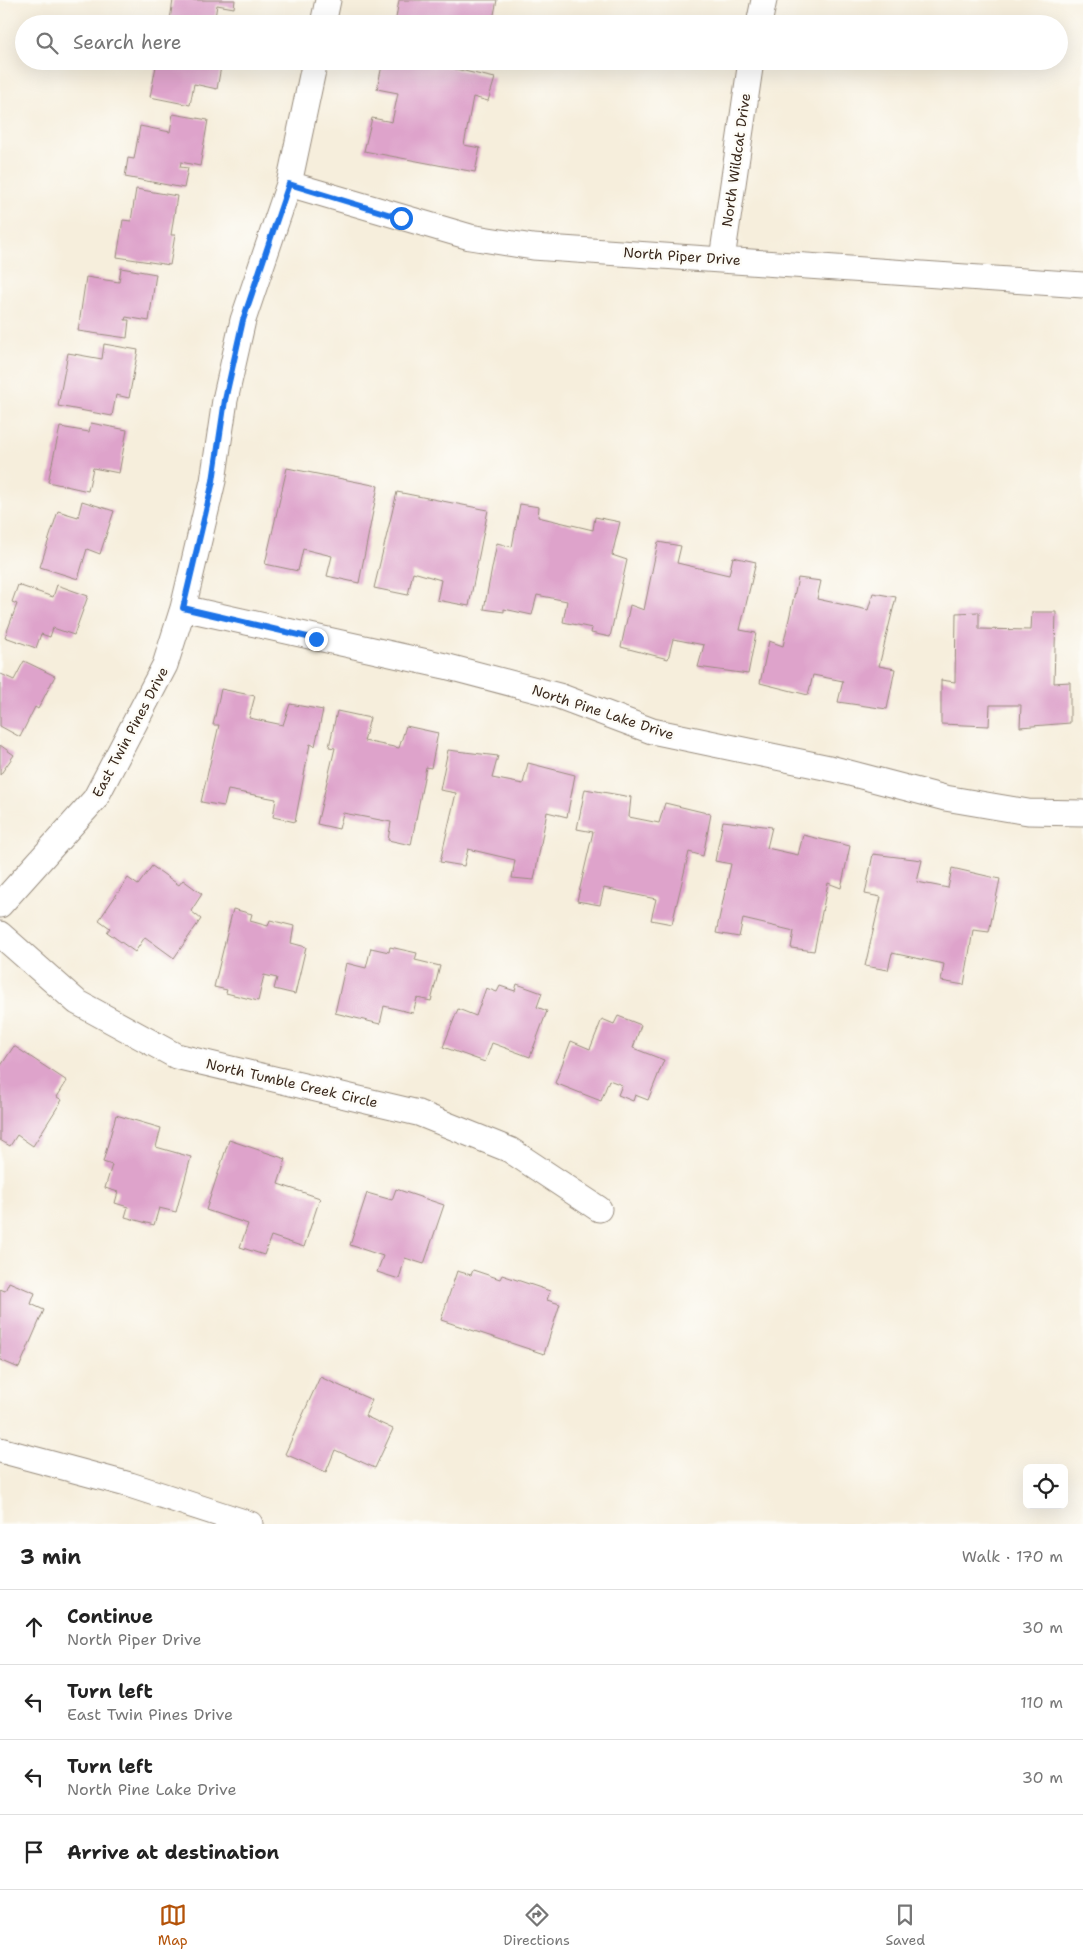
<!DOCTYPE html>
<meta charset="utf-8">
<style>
body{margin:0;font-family:"Shantell Sans",sans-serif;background:#f2f2f2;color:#222}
.controls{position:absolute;right:15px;bottom:15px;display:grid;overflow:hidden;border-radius:8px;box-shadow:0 5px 20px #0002}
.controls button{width:45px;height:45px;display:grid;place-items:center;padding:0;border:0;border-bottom:1px solid #e0e0e0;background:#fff;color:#222;font:25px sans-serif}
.stop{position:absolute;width:15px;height:15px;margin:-11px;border:4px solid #1a73e8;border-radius:50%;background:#fff}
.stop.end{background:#1a73e8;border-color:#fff;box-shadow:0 1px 5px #0008}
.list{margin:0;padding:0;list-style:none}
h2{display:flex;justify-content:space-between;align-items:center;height:65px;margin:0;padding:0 20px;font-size:21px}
h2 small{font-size:16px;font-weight:400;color:#767676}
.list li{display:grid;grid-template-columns:32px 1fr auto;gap:15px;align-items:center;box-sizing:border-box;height:75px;padding:0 20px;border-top:1px solid #e0e0e0}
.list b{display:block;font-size:19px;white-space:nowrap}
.list p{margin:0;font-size:16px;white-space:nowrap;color:#767676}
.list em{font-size:16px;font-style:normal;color:#767676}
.icon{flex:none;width:28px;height:28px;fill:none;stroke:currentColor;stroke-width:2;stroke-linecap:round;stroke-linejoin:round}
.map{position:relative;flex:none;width:1083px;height:1524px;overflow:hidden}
.search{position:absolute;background:#fff;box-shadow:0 5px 20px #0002;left:15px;right:15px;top:15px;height:55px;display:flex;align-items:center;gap:12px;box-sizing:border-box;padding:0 18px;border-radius:28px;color:#767676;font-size:19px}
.sheet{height:365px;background:#fff}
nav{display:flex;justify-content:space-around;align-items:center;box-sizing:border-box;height:70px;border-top:1px solid #e0e0e0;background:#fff;font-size:14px;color:#767676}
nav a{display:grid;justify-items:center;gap:2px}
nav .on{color:#b45309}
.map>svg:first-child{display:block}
.building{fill:#dea3cb}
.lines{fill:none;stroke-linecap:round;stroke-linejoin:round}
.minor-casing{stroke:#988c7d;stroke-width:27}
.minor{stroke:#fff;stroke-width:25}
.route{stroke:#1a73e8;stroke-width:6}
.labels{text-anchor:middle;stroke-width:5;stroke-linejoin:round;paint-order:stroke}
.street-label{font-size:14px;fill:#3b2a1e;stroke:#fdfcf7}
</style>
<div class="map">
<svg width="1083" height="1524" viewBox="0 0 1083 1524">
<rect width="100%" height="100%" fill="#fdfcf7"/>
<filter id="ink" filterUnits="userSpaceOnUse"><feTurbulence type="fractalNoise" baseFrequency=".02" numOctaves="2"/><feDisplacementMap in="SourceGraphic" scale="10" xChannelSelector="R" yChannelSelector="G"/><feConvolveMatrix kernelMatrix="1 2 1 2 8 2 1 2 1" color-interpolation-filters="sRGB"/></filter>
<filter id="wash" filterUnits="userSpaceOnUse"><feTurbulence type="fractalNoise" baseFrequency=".0096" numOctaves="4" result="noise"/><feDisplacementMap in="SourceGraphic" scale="20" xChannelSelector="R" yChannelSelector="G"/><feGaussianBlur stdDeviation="1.12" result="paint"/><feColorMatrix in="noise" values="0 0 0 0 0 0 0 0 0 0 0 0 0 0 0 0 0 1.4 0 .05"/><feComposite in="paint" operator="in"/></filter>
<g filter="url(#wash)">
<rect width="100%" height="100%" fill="#f6eedc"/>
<g id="blocks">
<path class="building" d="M173,0h62l-1,8 -17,-3 -3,19 -44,-4z
M399,0h98l-5,24h-97z
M157,61h65l-5,28 -23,-5 -4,21 -40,-8z
M383,61h37l75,17 -7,23 -15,-4 -9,48 16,3 -5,24 -111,-21 8,-33 20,4 6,-29 -21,-4z
M173,114l35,6 -8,46 -19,-4 -1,5 8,1 -4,20 -59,-11 3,-19 6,1 6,-33 30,6z
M136,189l41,7 -6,39h4l-5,30 -53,-8 6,-37 8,1z
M121,268l35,6 -7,47 -23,-4 -1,3h4l-2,18 -49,-7 8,-54 33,5z
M104,344l34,6 -9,48 -13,-3 -4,21 -54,-10 10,-53 34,6z
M91,423l36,7 -8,43 -26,-5 -5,23 -40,-9 12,-55 29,5z
M287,468l91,18 -19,97 -32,-7 5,-20 -29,-7 -5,22 -33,-7z
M397,492l91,18 -19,96 -32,-6 4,-20 -28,-8 -5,23 -34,-7z
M82,501l32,10 -14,43 -13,-5 -9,30 -38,-12 18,-56 20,6z
M520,504l19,3 -1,10 55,13 2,-13 25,5 -8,33 15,5 -17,77 -19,-4 1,-5 -29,-6 4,-21 -30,-6 -5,20 -28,-6v3l-20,-3 13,-66 15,4z
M658,542l23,4 -4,17 52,12 4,-18 23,5 -16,68 16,3 -8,41 -50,-7 6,-22 -31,-6 -5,20 -47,-12 9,-42 14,5z
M798,578l23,3 -4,18 51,11 5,-17 23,4 -17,69 16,3 -8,40 -49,-7 5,-21 -30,-6 -5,20 -48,-12 9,-42 14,5z
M18,585l35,12 4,-12 31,11 -14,39 -21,-7 -3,9 -9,-3 -5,14 -31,-11 12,-33 -5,-2z
M979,612v17l52,1 1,-18h24l-2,71 16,-1v41l-50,4 1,-22h-31l-1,21 -48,-2v-44l14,2 1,-69z
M24,661l31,15 -17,33 -3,-2 -15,30 -20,-11v-50l1,-2 13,6z
M221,689l34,7 -6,22 34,7 7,-21 33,6 -8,36 -5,-2 -15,78 -22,-5 3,-18 -48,-9 -4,16 -23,-4 18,-77h-6z
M337,711l33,7 -6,23 35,7 7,-22 32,7 -7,35 -5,-1 -15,78 -23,-5 3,-18 -48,-9 -4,16 -22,-5 18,-76 -6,-1z
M0,745l14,10 -14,20z
M448,750l50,6 -6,22 31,6 5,-21 47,12 -8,42 -20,-5 -13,68 -22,-2 3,-18 -47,-11 -4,17 -24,-4 16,-69 -16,-3z
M585,789l46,8 -2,20 30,6 6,-20 46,11 -8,42 -14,-4 -17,72 -21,-4 5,-21 -52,-11 -4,17 -23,-4 16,-69 -16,-3z
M723,821l49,6 -5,21 31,7 5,-20 47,11 -9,42 -13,-5 -14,68 -23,-3 3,-17 -51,-12 -4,18 -23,-4 15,-69 -16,-3z
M873,854l49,6 -5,22 31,6 4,-20 48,11 -11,53 -16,-2 -9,55 -23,-4 3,-17 -52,-11 -4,17 -23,-4 16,-69 -16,-3z
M152,866l27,19 4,-5 19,14 -11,17 10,8 -27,39 -29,-21 -10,15 -28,-20 3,-4 -11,-8 29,-42 10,7z
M233,909l19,5 -2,7 18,5 2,-6 24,6 -3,17 15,4 -11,47 -21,-5 3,-11 -13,-3 -6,26 -32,-8 1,-3 -13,-3z
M390,947l27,6 -2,7 25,6 -9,35 -14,-3 -4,15 -29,-7 -4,18 -45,-11 11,-50 20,5 5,-20 18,4z
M517,984l25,9 -5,14 10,4 -17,46 -38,-14 -7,19 -42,-15 15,-38 18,7 10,-28 11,4 3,-6 15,5z
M618,1016l23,9 -8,23 31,12 -16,40 -13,-5 -2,6 -15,-6 4,-10 -13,-5 -8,21 -46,-18 16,-42 19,8 12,-30 12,5z
M14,1046l53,35 -10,16 5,3 -29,46 -16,-11 -7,11 -10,-6v-73z
M116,1115l45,13 -5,19 35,10 -15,55 -17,-4 -5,17 -29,-8 3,-10 -13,-4 3,-11 -13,-4 7,-23 -9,-3z
M229,1140l57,19 -8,25 42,14 -16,49 -33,-11 -7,19 -24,-8 8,-23 -42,-14z
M396,1189l48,16 -20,59 -19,-6 -6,21 -22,-7 6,-16 -33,-11 17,-52 25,7z
M473,1270l27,9 2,-4 48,16 -3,9 13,4 -16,50 -103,-34 16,-49 14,4z
M9,1282l26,11 -4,11 13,6 -25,58 -19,-8v-71l5,2z
M320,1377l52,23 -7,16 28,13 -18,39 -40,-18 -9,22 -41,-18z"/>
</g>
</g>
<g filter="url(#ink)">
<use href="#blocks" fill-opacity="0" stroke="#988c7d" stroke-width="1"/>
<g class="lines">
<g class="minor-casing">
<path id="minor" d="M323,24l5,-24
M759,24l5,-24
M289,184l181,53 63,10 550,38
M722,259l29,-198
M183,608l262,58 114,30 93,35 182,38 111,29 83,14 55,1
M0,905l95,-106 70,-134 18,-57 30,-127 12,-81 18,-80 46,-136 26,-123
M0,934l77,68 99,54 242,57 92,37 89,59
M0,1450l130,35 120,39"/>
</g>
<use href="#minor" class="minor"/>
</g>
</g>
<g class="lines" filter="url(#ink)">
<path class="route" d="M316,639l-133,-31 30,-127 12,-81 18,-80 46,-136 112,34"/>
</g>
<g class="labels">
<g class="street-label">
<text transform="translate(736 160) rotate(-82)" y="5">North Wildcat Drive</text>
<text transform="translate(682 256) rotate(4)" y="5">North Piper Drive</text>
<text transform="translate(603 712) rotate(18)" y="5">North Pine Lake Drive</text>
<text transform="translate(130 732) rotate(-62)" y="5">East Twin Pines Drive</text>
<text transform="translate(292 1083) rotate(13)" y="5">North Tumble Creek Circle</text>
</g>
</g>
</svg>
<div class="controls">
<button><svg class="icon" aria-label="locate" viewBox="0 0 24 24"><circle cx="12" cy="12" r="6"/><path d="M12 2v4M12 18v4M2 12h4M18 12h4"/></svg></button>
</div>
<div class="stop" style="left:401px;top:218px"></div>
<div class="stop end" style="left:316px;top:639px"></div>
<div class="search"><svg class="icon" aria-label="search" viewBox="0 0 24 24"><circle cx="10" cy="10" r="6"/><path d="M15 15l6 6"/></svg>Search here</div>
</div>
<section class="sheet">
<h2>3 min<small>Walk · 170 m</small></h2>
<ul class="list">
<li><svg class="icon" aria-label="ahead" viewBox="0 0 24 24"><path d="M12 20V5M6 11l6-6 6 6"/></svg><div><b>Continue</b><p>North Piper Drive</p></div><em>30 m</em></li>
<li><svg class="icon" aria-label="left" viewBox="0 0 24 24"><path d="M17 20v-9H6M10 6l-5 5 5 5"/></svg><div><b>Turn left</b><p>East Twin Pines Drive</p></div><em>110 m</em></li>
<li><svg class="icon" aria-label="left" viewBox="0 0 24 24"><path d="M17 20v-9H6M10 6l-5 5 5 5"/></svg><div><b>Turn left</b><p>North Pine Lake Drive</p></div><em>30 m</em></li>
<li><svg class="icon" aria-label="arrive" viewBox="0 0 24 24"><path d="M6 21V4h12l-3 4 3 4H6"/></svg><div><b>Arrive at destination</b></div></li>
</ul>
</section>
<nav>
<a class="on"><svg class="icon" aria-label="map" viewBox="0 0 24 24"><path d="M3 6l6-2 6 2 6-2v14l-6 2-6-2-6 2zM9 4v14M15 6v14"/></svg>Map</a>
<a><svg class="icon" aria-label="directions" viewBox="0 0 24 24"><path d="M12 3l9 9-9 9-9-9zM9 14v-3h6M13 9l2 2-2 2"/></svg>Directions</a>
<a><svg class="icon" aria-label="saved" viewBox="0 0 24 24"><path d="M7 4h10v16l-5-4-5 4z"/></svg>Saved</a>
</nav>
